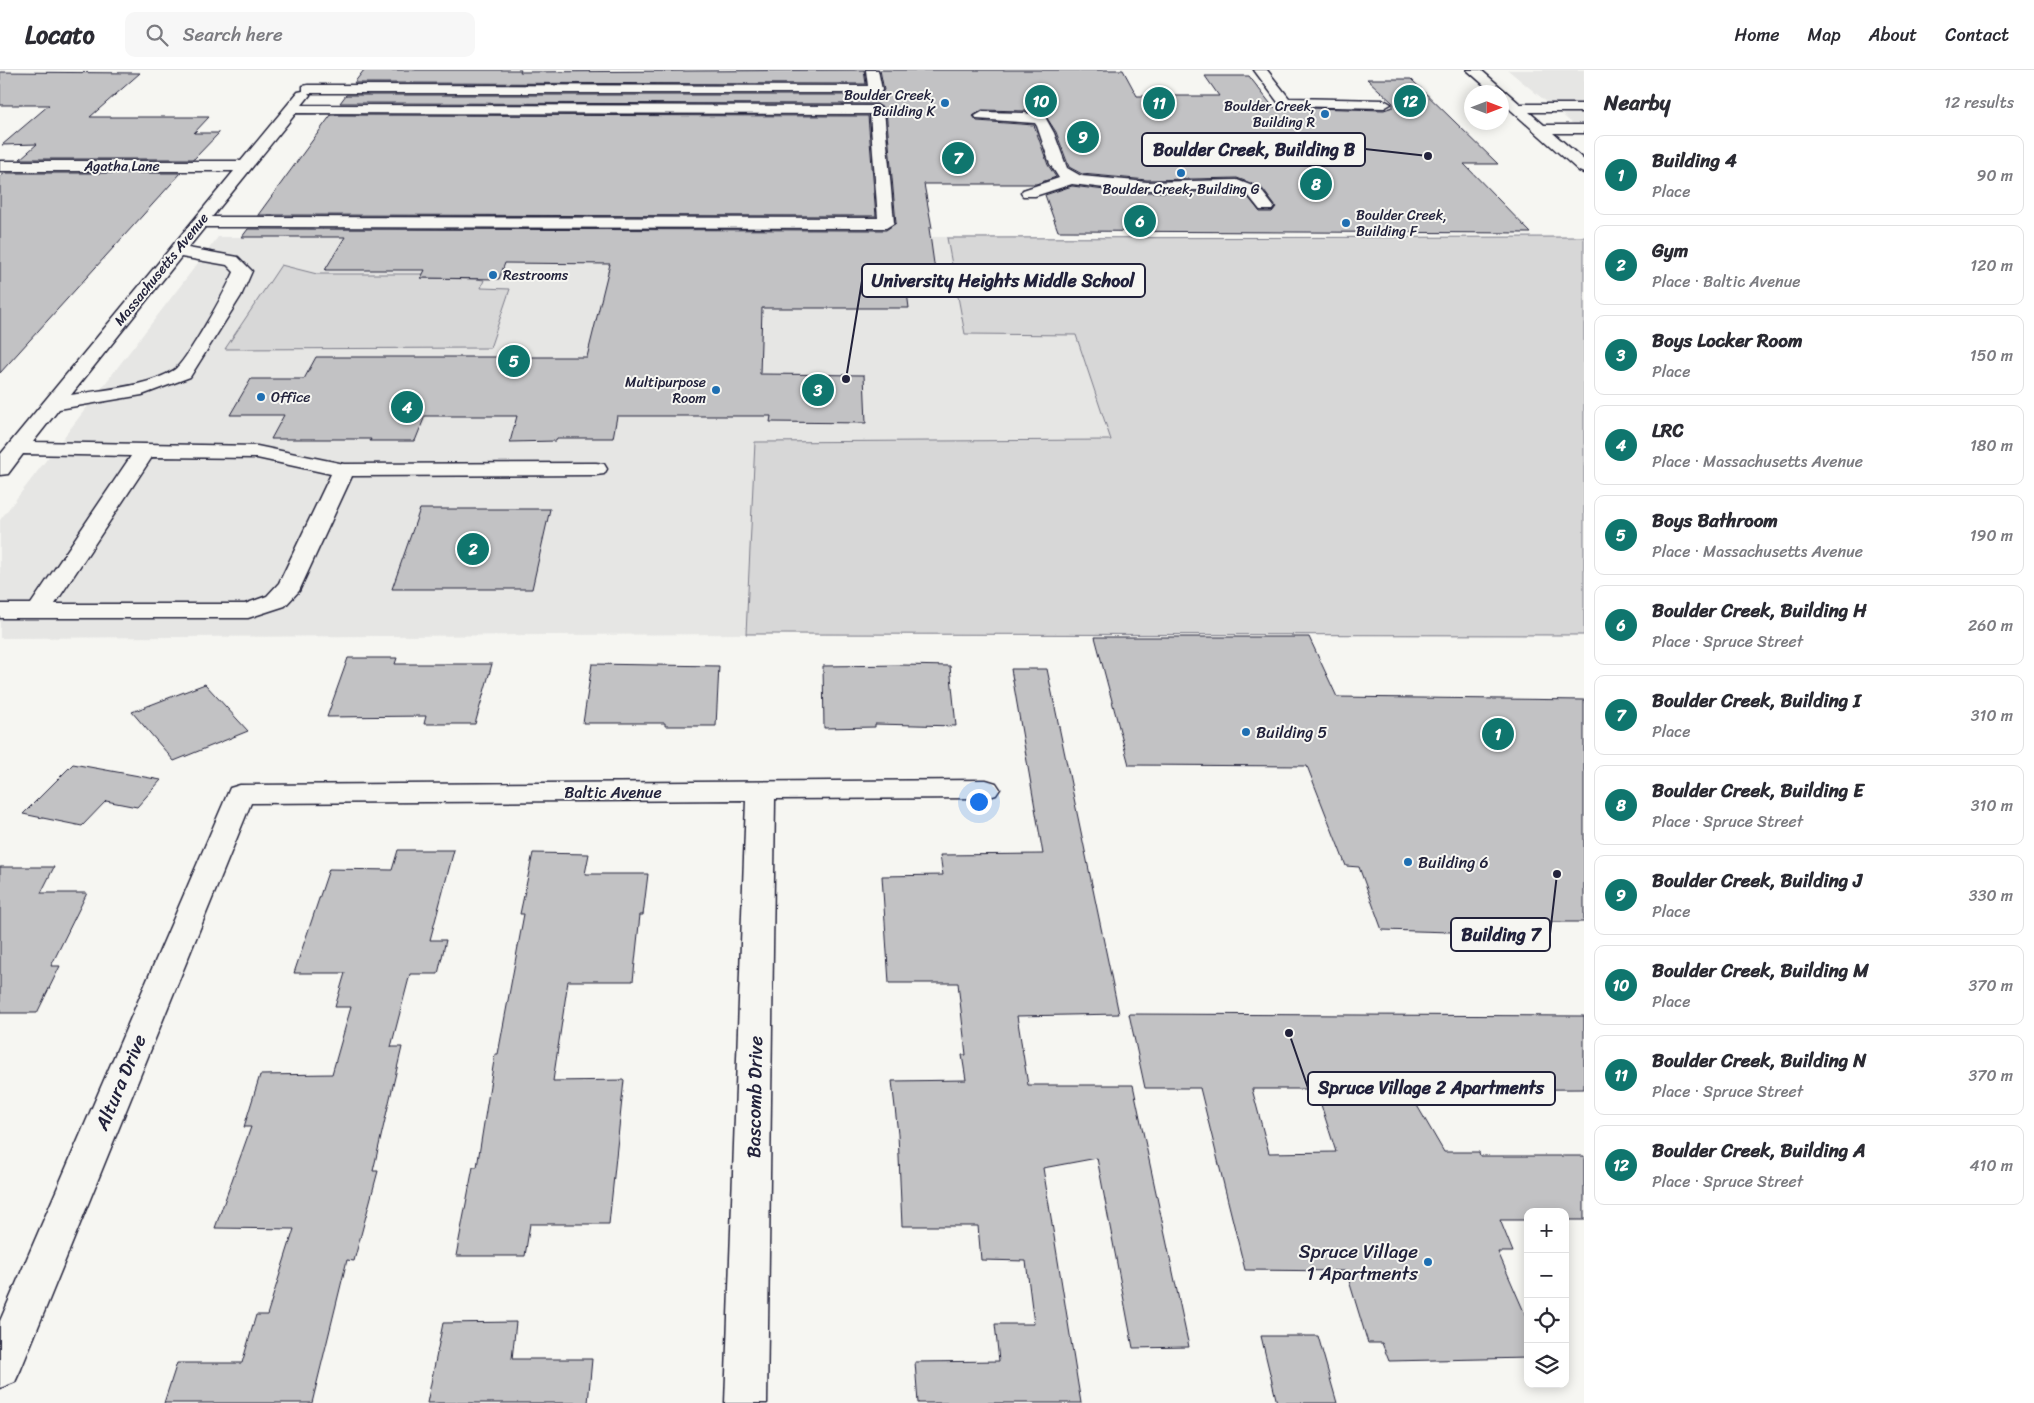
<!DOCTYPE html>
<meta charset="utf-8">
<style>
body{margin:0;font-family:Sriracha,sans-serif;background:#f7f7f7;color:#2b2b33}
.controls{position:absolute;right:15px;bottom:15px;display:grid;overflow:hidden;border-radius:10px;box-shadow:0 2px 12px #0003}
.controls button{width:45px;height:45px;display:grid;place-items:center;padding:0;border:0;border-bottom:1px solid #e1e1e2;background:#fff;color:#2b2b33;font:25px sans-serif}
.compass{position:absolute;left:1464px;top:15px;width:45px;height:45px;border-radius:50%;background:#fff;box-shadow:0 2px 12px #0003;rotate:90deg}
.you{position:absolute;left:978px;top:731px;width:18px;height:18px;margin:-12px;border:4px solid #fff;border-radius:50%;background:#1a73e8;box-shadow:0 0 0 8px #1a73e833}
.badge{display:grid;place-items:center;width:32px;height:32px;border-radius:50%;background:#0f766e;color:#fff;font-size:16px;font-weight:700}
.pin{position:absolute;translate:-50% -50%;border:2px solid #fff;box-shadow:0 1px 5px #0006}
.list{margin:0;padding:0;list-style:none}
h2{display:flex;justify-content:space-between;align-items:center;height:65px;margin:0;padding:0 20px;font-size:21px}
h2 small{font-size:16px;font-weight:400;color:#7c7c81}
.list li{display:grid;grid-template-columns:32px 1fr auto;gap:15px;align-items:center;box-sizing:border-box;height:80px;margin:0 10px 10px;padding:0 10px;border:1px solid #e1e1e2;border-radius:10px}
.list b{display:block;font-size:19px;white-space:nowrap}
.list p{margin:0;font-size:16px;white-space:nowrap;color:#7c7c81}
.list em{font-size:16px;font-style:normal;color:#7c7c81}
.icon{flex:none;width:28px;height:28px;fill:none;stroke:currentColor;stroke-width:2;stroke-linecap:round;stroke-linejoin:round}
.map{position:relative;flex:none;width:1584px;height:1333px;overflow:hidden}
header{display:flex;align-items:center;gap:30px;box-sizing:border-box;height:70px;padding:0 25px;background:#fff;border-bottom:1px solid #e1e1e2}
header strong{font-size:24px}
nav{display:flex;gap:28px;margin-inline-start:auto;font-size:18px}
.search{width:350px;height:45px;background:#f7f7f7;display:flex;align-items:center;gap:12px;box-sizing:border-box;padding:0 18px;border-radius:10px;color:#7c7c81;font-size:19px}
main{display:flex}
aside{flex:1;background:#fff}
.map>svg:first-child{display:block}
.built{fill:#e6e6e4}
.green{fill:#d7d7d7;stroke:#7c7c89}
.building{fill:#c2c2c4;stroke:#22223b;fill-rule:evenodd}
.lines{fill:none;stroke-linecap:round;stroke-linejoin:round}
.minor-casing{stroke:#22223b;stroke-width:3}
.minor{fill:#f6f6f2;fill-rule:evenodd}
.poi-dot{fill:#1f6fb2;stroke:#f6f6f2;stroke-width:2}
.labels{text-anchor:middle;stroke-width:4;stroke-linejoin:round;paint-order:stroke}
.far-poi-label{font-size:14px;fill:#22223b;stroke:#f6f6f2;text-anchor:end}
.far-street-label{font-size:14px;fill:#22223b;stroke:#f6f6f2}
.poi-label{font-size:16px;fill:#22223b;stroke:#f6f6f2;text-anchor:start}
.street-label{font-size:16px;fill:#22223b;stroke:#f6f6f2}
.near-street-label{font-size:19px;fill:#22223b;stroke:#f6f6f2}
.near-poi-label{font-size:19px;fill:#22223b;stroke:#f6f6f2;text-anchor:end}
.leader{fill:none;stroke:#22223b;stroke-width:2}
.callout-dot{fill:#22223b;stroke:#f6f6f2;stroke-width:2}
.callout{fill:#f6f6f2;stroke:#22223b;stroke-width:2}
.callout-label{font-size:18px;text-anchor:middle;font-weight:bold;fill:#22223b}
</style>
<header>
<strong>Locato</strong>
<div class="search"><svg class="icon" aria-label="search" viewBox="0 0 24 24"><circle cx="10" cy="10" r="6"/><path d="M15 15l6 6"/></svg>Search here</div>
<nav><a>Home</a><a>Map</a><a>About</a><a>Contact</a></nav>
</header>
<main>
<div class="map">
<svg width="1584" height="1333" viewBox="0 0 1584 1333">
<rect width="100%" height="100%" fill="#f6f6f2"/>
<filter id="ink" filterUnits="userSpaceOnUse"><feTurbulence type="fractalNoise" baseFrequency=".02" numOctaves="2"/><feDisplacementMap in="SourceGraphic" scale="10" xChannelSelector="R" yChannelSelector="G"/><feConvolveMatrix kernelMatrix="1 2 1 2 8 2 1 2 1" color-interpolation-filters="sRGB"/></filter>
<g filter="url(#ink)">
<path class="built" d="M1508,0h76v63z
M218,167h1366v398l-838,-1 -746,4v-118z"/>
<path class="green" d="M1584,167v398l-838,-1 9,-192 356,-2 -35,-105 -111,-1 -18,-96z
M281,195l36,9h106l-2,4 55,1 8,1 -3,8 29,1 -20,59 -265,1z"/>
<path class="building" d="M364,0h157l-1,2 344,-2 2,14 -512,-1z
M880,0h243l14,26h82l-14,-20h44l24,31 111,3 9,-3v-4l-26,-24h44l87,85h-34l67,69 -473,-2 -13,-36 27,-9 49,6h116l11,5 12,15h12l4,-5 -15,-20 -24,-9 -90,2 -65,-6 -13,-7 -13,-35 -11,-17 -20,-4 -43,-1 -9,6 4,5 57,4 14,40 8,12 -20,7h-112l8,44h-3l7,50 -31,-1 4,31h-147l-2,66 104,1 2,48 -96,-1 1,-6h-154l-4,22h-56l-1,3 -46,1 7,-26h-92l-10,25h-45l1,-2h-100l13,-24h-54l21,-36h53l12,-22h271l23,-93 -105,-1 -6,16 -78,-1 4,-8h-100l20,-33h-103l6,-8 638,1 10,-7 -10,-113 -9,-6 -537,-1 6,-8h534l4,-5z
M0,2l140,1 -50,44h119l-15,16h25l-25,26h-174l17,-15 -35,1 47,-40h-49z
M331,45l537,1 8,100 -618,-1z
M5,103h176l-181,200v-196z
M420,439h130l-18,80h-140z
M1095,567h214l28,60 247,3v222h-70l6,12 -138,-4 -23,-63 -13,-1 -39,-100 -178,-1z
M348,588h49l-2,6h97l-17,60h-51l2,-8 -99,1z
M592,594l127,2 -3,60h-51v-3h-82z
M903,595l47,1 6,60 -81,-2v3l-51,1 -1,-62z
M1011,599h36l72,345 -102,2 11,69h105l56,262 -56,1 -36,-190 -54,10 38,235h-163l-3,-41 84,-1 -4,-37h39l-8,-63 -45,-1 -3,-34h-76l-4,-92 -6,-53 74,-1 -4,-25h4l-8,-72h-69l-7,-107 61,-1 -3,-20 103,-1z
M205,614l43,47 -74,30 -42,-49z
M73,694l88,16 -24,27 -31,-6 -24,25 -59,-12z
M398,780h56l-24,90h16l-8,34h-28l-19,73h11l-29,124h5l-24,90 -7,-1 -35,143h-148l13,-40h65l14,-48h11l27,-86 -79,-1 36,-101h-7l16,-52 72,-1 19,-67h-16l10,-34h-51l35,-104 63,1z
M533,783l56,1 -4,20h63l-5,41h-3l-7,66h-65l-15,100 71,-1 -15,144h-79l-5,32h-69l17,-89h4l18,-113h3l26,-140h-4z
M0,797h54l-13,26h46l-36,73h9l-23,47h-37z
M1129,944l455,2v73l-176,1 36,62h35l1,4h104v64h-19v-8h-37v8h-28l13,32h-15l30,69v37l-139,3 -7,-18h-14l-22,-72 -101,-1 -45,-182h-55zM1252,1019h64l20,63 -67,1z
M516,1252l-4,37h80l-4,44h-161l16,-80z
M1261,1266h57l19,67h-60z"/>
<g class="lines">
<g class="minor-casing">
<path id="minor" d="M866,0h12l4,20 -2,3h-572l2,2 -8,10 575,1 7,4 10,113 -8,5 -681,-1 -17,21 50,9 14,14 -11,25 -51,81 -48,18 -83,14 -26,33 224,4 87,18 252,-1 8,1 3,5 -3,5 -8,1 -244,1 -53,115 -14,15 -37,12h-248v-14h31l100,-148 -108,-2 -15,20 -8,1v-20l234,-284h-234v-10h241l57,-69 5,-1v-5l5,-1 560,1zM296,43l574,1 8,104 -666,-1zM181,187l46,8 7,7c-7,16 -48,91 -60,98 -30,18 -70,19 -103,25zM152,387l105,1 74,16 -52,109 -12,13 -22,8h-190z
M1254,0h13l22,28 95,2 7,4 -7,4 -99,-2 -5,-1z
M1467,0h14l39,34h64v8h-55l15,13h40v8h-31l31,27v13l-5,-2 -77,-69v-10h-10z
M982,42l43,1 20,4 9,16 13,35 14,8 66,6 90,-2 23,9 14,18 -2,3h-12l-11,-14 -12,-6h-116l-49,-6 -37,12h-12l-2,-3 2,-3 36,-12 -9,-14 -13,-38 -2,-3 -58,-4 -2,-3z
M986,710l10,3 4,6 -4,6 -10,3 -211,1 -8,604h-42l21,-603 -495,3 -230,566 -6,13 -15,6v-67l230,-533 10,-3z"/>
</g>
<use href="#minor" class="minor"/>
</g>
</g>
<g class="poi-dot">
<circle cx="945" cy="33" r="5"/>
<circle cx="1325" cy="44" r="5"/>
<circle cx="1181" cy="103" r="5"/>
<circle cx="1346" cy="153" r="5"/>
<circle cx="493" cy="205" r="5"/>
<circle cx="716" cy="320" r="5"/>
<circle cx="261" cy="327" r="5"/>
<circle cx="1246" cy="662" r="5"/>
<circle cx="1408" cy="792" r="5"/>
<circle cx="1428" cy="1192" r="5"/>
</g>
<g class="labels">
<g class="far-poi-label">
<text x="935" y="30">Boulder Creek,<tspan x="935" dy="16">Building K</tspan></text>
<text x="1315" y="41">Boulder Creek,<tspan x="1315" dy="16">Building R</tspan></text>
<text x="1181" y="124" text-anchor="middle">Boulder Creek, Building G</text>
<text x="1356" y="150" text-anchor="start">Boulder Creek,<tspan x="1356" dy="16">Building F</tspan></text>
<text x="503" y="210" text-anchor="start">Restrooms</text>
<text x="706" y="317">Multipurpose<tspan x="706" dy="16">Room</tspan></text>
<text x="271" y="332" text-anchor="start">Office</text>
</g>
<g class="far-street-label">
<text x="122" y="101">Agatha Lane</text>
<text transform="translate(161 199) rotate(-51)" y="5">Massachusetts Avenue</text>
</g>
<g class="poi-label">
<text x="1256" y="668">Building 5</text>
<text x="1418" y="798">Building 6</text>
</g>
<g class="street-label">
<text x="613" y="728">Baltic Avenue</text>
</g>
<g class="near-street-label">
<text transform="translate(120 1012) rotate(-67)" y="7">Altura Drive</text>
<text transform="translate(754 1027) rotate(-89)" y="7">Bascomb Drive</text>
</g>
<g class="near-poi-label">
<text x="1418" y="1188">Spruce Village<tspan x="1418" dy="22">1 Apartments</tspan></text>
</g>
</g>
<path class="leader" d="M1428 86L1365 79M846 309L862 211M1557 804L1550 864M1289 963L1308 1018"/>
<g class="callout-dot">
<circle cx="1428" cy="86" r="5"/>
<circle cx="846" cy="309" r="5"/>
<circle cx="1557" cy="804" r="5"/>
<circle cx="1289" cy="963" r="5"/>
</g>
<g class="callout">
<rect x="1142" y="63" width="223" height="33" rx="5"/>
<rect x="862" y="194" width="283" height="33" rx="5"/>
<rect x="1451" y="848" width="99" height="33" rx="5"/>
<rect x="1308" y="1002" width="247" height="33" rx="5"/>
</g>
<g class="callout-label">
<text x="1254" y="86">Boulder Creek, Building B</text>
<text x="1003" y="217">University Heights Middle School</text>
<text x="1501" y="871">Building 7</text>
<text x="1431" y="1024">Spruce Village 2 Apartments</text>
</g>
</svg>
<div class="controls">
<button>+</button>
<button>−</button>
<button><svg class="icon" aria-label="locate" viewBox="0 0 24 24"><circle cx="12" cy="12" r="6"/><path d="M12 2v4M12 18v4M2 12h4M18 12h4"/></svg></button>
<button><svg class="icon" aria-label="layers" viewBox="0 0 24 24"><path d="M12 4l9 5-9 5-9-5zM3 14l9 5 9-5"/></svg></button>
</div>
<svg class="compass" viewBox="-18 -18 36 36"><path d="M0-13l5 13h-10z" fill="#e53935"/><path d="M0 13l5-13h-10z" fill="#7c7c81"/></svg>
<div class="you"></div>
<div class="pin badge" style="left:1498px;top:664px">1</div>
<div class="pin badge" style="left:473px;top:479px">2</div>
<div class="pin badge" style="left:818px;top:320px">3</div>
<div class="pin badge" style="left:407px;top:337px">4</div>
<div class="pin badge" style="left:514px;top:291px">5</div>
<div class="pin badge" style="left:1140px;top:151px">6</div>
<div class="pin badge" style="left:958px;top:88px">7</div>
<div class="pin badge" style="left:1316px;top:114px">8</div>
<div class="pin badge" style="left:1083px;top:67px">9</div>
<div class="pin badge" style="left:1041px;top:31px">10</div>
<div class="pin badge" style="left:1159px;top:33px">11</div>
<div class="pin badge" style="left:1410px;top:31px">12</div>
</div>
<aside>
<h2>Nearby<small>12 results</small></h2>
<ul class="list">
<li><span class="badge">1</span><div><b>Building 4</b><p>Place</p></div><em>90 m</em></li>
<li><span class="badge">2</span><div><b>Gym</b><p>Place · Baltic Avenue</p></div><em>120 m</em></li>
<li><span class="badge">3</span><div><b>Boys Locker Room</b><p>Place</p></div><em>150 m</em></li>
<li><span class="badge">4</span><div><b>LRC</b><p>Place · Massachusetts Avenue</p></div><em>180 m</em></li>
<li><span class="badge">5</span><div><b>Boys Bathroom</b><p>Place · Massachusetts Avenue</p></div><em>190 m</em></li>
<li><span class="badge">6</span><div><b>Boulder Creek, Building H</b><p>Place · Spruce Street</p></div><em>260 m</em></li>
<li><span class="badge">7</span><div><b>Boulder Creek, Building I</b><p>Place</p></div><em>310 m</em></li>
<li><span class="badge">8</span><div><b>Boulder Creek, Building E</b><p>Place · Spruce Street</p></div><em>310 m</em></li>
<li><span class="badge">9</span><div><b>Boulder Creek, Building J</b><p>Place</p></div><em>330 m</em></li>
<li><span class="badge">10</span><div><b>Boulder Creek, Building M</b><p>Place</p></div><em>370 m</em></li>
<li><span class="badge">11</span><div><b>Boulder Creek, Building N</b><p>Place · Spruce Street</p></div><em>370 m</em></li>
<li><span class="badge">12</span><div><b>Boulder Creek, Building A</b><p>Place · Spruce Street</p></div><em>410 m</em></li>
</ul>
</aside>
</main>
